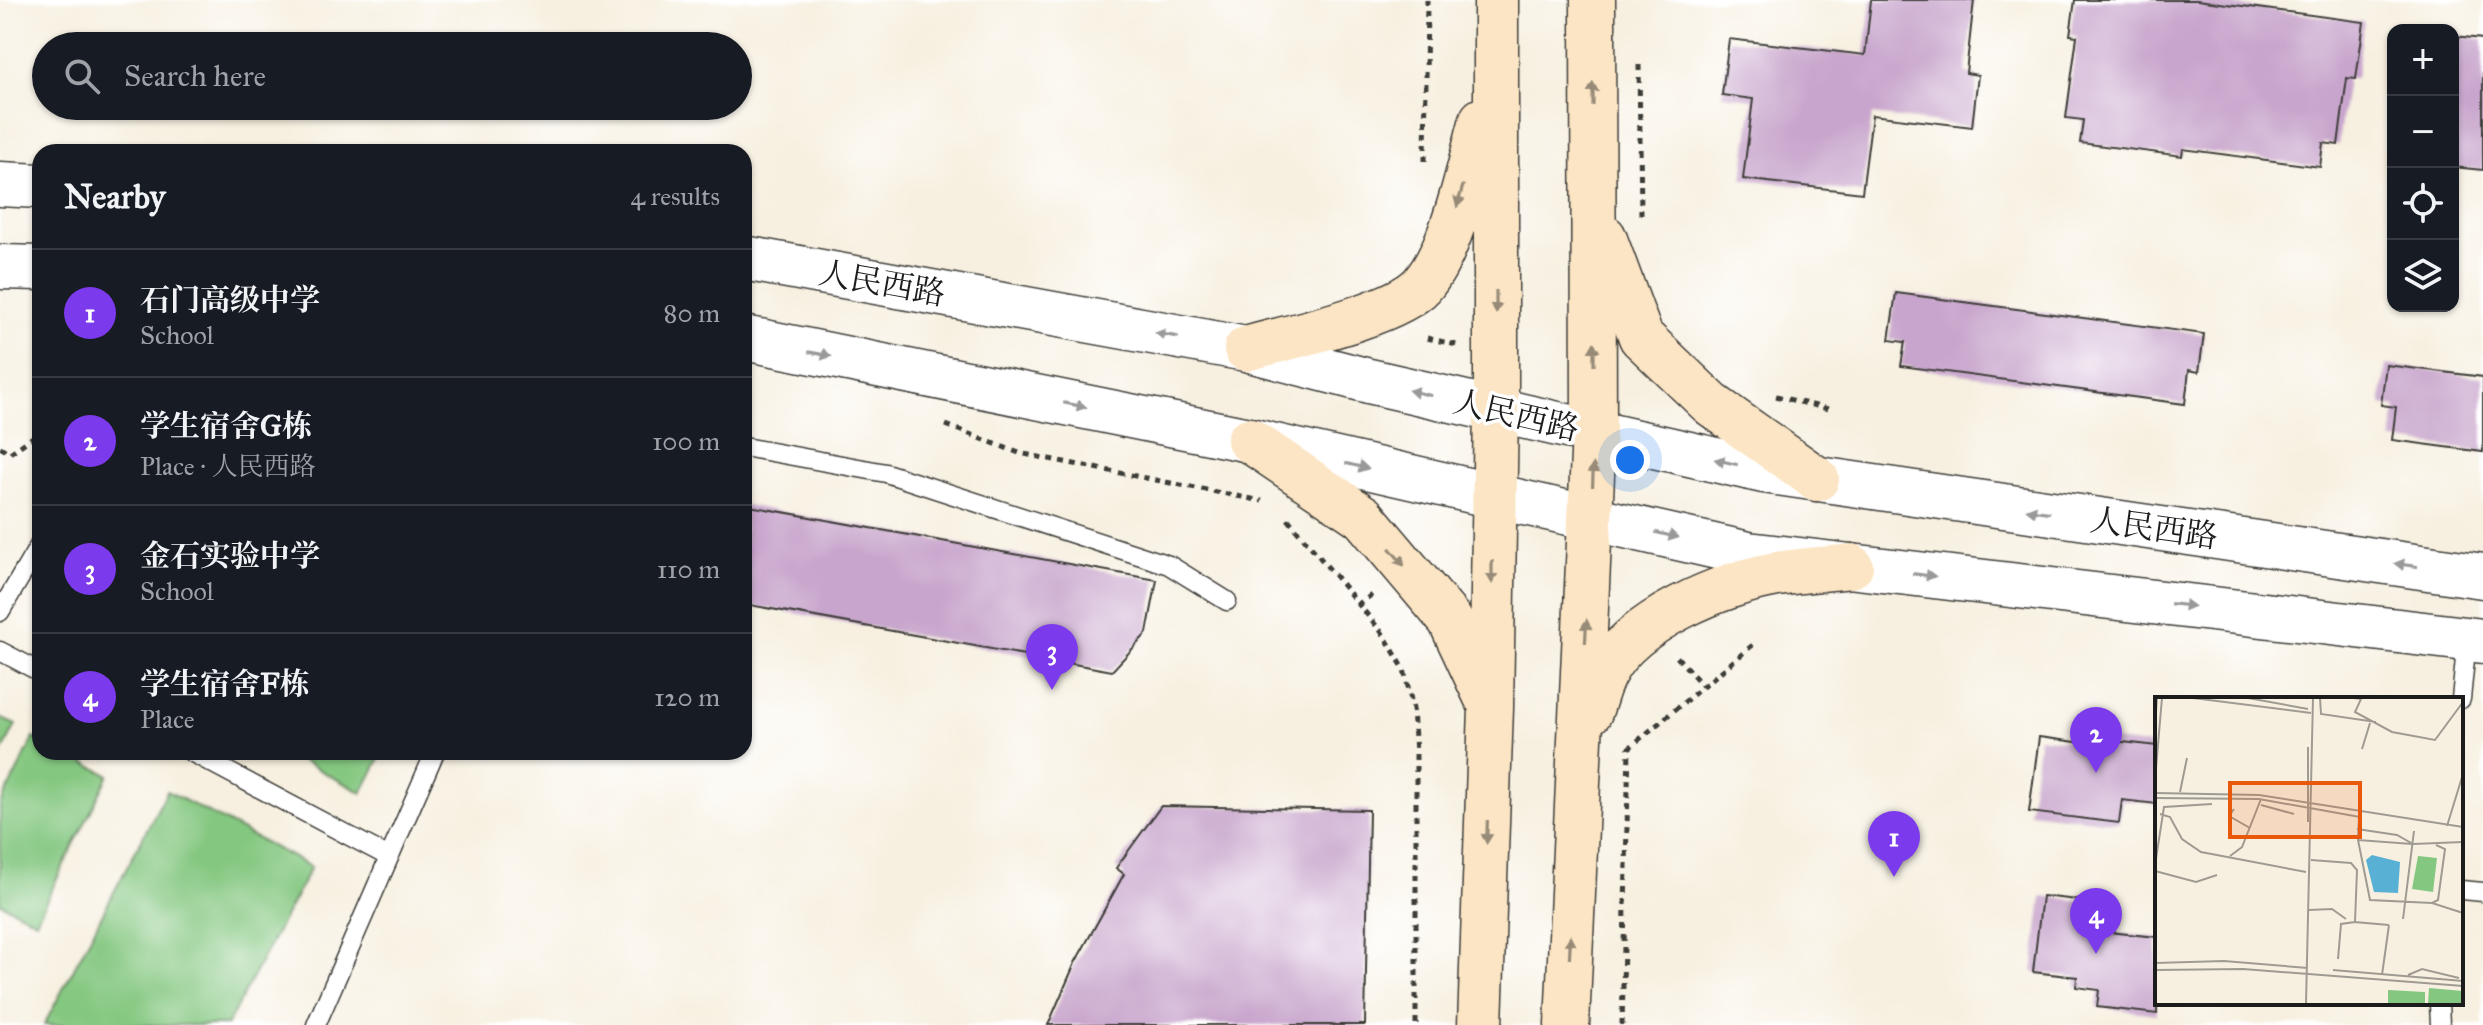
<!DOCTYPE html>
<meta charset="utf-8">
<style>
body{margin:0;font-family:"IM FELL Great Primer","Noto Serif SC",serif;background:#242831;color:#f1f3f6}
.controls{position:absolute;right:24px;top:24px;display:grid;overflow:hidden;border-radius:16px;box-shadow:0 2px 6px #0004}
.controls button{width:72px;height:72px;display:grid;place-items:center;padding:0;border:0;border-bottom:2px solid #363941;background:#171b24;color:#f1f3f6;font:40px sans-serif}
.you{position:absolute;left:1630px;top:460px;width:28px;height:28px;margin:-20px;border:6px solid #fff;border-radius:50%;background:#1a73e8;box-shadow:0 0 0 12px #1a73e833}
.badge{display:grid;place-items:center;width:52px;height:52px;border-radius:50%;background:#7c3aed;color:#fff;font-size:26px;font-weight:700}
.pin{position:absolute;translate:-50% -66px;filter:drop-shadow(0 2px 4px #0008)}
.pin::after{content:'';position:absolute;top:42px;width:28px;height:24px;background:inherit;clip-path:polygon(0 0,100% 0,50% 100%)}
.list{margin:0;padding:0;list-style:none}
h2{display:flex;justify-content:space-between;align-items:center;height:104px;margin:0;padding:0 32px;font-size:34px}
h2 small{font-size:26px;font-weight:400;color:#9ea1a6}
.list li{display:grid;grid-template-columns:52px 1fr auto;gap:24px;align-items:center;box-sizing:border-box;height:128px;padding:0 32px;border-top:2px solid #363941}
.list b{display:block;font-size:30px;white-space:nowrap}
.list p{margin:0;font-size:26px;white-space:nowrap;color:#9ea1a6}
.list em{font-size:26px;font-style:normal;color:#9ea1a6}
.icon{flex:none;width:44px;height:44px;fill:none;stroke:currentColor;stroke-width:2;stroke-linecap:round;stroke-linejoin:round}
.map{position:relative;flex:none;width:2483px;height:1025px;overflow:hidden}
.search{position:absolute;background:#171b24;box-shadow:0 2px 6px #0004;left:32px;top:32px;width:720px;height:88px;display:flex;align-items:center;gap:20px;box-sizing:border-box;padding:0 28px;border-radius:44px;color:#9ea1a6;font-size:30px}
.panel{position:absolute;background:#171b24;box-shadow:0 2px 6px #0004;left:32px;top:144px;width:720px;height:616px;border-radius:24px}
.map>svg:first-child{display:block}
.green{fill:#84c780;stroke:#50724e;stroke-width:2}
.building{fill:#c8a5cc}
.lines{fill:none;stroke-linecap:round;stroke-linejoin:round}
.service-casing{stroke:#3d3c39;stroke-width:21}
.tertiary-casing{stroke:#3d3c39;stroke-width:47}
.secondary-casing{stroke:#3d3c39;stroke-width:47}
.path{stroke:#3d3c39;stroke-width:5;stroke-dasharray:6 6;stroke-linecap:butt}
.service{stroke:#fff;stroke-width:18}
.tertiary{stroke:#fff;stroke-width:44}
.secondary{stroke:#fce5c4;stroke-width:44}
.oneway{fill:#978b78}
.oneway2{fill:#999}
.labels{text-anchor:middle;stroke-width:7;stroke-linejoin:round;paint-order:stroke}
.street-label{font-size:32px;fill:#1c1c1c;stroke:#fff}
.inset-road{fill:none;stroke:#9f9b92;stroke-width:2}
.view{fill:#e8590c;fill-opacity:0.15;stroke:#e8590c;stroke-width:4}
.inset-edge{fill:none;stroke:#1c1c1c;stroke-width:4}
</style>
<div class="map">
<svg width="2483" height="1025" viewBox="0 0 2483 1025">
<rect width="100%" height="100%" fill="#fff"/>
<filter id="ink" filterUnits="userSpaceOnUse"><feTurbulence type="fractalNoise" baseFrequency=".0125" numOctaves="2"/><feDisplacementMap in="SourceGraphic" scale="16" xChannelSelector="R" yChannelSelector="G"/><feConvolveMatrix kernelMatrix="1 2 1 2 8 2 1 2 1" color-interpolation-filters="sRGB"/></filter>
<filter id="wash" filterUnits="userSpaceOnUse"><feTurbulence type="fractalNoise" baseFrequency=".006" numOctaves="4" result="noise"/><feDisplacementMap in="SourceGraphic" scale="32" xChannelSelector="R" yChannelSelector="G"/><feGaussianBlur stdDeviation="1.8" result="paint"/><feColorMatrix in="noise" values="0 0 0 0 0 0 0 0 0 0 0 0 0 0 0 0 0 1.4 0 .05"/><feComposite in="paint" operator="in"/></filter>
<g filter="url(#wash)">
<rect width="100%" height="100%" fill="#f7f0e0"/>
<path class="green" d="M0,718l16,7 -16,32z
M34,738l6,3v11h23l46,23 -73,146 -36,-18v-98z
M286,752h97l-21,41z
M167,791l144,76 -84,158h-183z"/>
<g id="blocks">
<path class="building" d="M1871,0h103l-8,73 12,2 -6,52 -100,-12 -10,78 -119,-14 10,-80 -31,-4 7,-56 136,16z
M2075,0h122l167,22 -8,57 -9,-1 -9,67 -15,-2 -3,24 -137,-18 -1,7 -102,-13 3,-23 -17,-2 11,-82 -7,-1z
M2453,36l30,3v131l-30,-3z
M1896,293l308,41 -5,38 -10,-2 -4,34 -284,-38 4,-24 -16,-2z
M2386,365l97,12v75l-91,-12 4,-33 -15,-2z
M744,505l413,75 -10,53 -35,38 -368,-67z
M2039,737l67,9v-6l51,6v58l-35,-4 -3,23 -90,-11z
M1161,806l208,4 -4,215h-317l27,-62 49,-89 -8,-6z
M2042,896l70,8 -3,28 48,5v77l-60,-7 2,-17 -23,-3 1,-10 -44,-5z"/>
</g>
</g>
<g filter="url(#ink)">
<use href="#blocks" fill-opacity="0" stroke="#3d3c39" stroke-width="2"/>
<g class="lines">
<g class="service-casing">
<path id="service" d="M744,447l142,26 283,92 58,36
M0,612l40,-68
M0,651l40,21
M2461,699l6,-60
M191,752l198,105
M2461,890l22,2
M2439,1003l1,22
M316,1025l119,-273"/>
</g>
<g class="tertiary-casing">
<path id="tertiary" d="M0,184l40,2
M744,258l502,91 123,32 395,90 719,105
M0,267l40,1
M744,338l505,102 499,114 735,87"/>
</g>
<g class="secondary-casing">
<path id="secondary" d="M1604,237l37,100 70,67 106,75
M1246,349c42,-12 149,-34 176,-64 31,-35 47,-119 60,-165
M1249,440l114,77 87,103 36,77
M1590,712c5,-13 8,-28 15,-40 27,-51 117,-89 172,-98 25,-4 50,-5 74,-8
M1480,1025l11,-317 5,-298v-410
M1567,1025l27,-593 -1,-432"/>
</g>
<path class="path" d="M1639,65l2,150
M1425,161l2,-161
M1427,338l30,7
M1776,396l52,13
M946,425l73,28 243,48
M0,447l10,6 30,-21
M1288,519l96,116 20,34 9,40 3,44v272
M1357,605l16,-11
M1677,657l26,29
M1622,1025l7,-277 125,-104"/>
<use href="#service" class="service"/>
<use href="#tertiary" class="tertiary"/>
<use href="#secondary" class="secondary"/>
</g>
<defs><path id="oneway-solid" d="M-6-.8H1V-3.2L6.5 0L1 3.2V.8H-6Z" transform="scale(2)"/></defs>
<g class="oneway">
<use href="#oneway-solid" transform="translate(1593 94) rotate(-90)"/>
<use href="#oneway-solid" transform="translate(1460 196) rotate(106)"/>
<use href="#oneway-solid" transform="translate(1496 302) rotate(90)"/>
<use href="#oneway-solid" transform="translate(1594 354) rotate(-90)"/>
<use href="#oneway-solid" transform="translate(1593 475) rotate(-88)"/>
<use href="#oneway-solid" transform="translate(1397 557) rotate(50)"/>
<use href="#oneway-solid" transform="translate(1492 572) rotate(90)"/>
<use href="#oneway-solid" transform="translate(1586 631) rotate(-87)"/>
<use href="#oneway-solid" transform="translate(1487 832) rotate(92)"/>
<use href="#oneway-solid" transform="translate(1570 947) rotate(-87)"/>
</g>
<g class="oneway2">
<use href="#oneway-solid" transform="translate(1167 335) rotate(-170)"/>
<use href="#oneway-solid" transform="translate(820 354) rotate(11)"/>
<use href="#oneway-solid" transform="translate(1420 393) rotate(-167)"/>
<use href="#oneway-solid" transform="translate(1075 405) rotate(11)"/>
<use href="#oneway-solid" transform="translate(1726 462) rotate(-167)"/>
<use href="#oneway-solid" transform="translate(1357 466) rotate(13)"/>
<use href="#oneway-solid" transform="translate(2038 511) rotate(-172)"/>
<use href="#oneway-solid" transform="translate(1667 535) rotate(13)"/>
<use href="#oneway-solid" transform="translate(2406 565) rotate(-172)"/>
<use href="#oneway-solid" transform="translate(1924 575) rotate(7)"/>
<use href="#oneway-solid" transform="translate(2182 605) rotate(7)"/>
</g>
</g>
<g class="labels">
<g class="street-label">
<text transform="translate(882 283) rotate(10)" y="11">人民西路</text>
<text transform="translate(1516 415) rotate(13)" y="11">人民西路</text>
<text transform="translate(2154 528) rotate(8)" y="11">人民西路</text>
</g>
</g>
<g transform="translate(2155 697)">
<rect width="308" height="308" fill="#f7f0e0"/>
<path d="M263,159l19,2 -4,34 -21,-3zM274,291l34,3v13h-35zM233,293l37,2v12h-37z" fill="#84c780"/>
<path d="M217,158l28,7 -2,31 -24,-1 -8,-32z" fill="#58b1d5"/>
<path class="inset-road" d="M38,1l118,15M93,1l60,11M165,1l1,16 55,8M199,1l7,1 -6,13 37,20 43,8 28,-38M0,30l2,-29M207,52l8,-26M0,83l7,-82M25,95l7,-34M0,96l104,2 204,32M0,101l104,1 101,18M106,108l33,9M79,112l-5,7 21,12M5,117l10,3 12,22 19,13 105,20M204,119l-1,24 12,60 62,3 31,10M153,125v-75M292,129l16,-52M202,132l40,6 16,9 50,-2M203,143l54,4M75,159l12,-9 19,-48M156,163l40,3 6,7 -2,52 34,3M0,168l9,-58 48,-3M0,174l41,11 21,-7M277,206l6,-3 7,-51 -9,-4M154,213l23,-1 14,10M248,222l11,-88M183,262l3,-35 14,-2M0,266l69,-2 84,7M0,273l88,-1 220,17M178,273l130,11M227,278l7,-50M253,278l14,-6 37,9M151,307l7,-306"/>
<path class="view" d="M75,86h130v54h-130z"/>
<rect width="308" height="308" class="inset-edge"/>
</g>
</svg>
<div class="controls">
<button>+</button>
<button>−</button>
<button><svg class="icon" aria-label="locate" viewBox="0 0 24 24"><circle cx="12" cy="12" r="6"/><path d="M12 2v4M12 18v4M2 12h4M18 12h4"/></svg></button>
<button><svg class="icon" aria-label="layers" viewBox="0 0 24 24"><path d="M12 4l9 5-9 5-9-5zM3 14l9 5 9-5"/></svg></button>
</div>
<div class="you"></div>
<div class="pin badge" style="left:1894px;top:877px">1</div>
<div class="pin badge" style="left:2096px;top:773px">2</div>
<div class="pin badge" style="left:1052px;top:690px">3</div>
<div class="pin badge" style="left:2096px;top:954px">4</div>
<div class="search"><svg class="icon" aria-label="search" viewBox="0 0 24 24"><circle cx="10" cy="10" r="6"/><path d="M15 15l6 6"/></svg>Search here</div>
<section class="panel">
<h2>Nearby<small>4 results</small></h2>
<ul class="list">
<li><span class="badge">1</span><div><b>石门高级中学</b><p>School</p></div><em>80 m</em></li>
<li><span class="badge">2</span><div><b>学生宿舍G栋</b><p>Place · 人民西路</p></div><em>100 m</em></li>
<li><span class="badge">3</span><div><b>金石实验中学</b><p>School</p></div><em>110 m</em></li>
<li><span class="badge">4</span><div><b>学生宿舍F栋</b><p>Place</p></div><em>120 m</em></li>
</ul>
</section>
</div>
